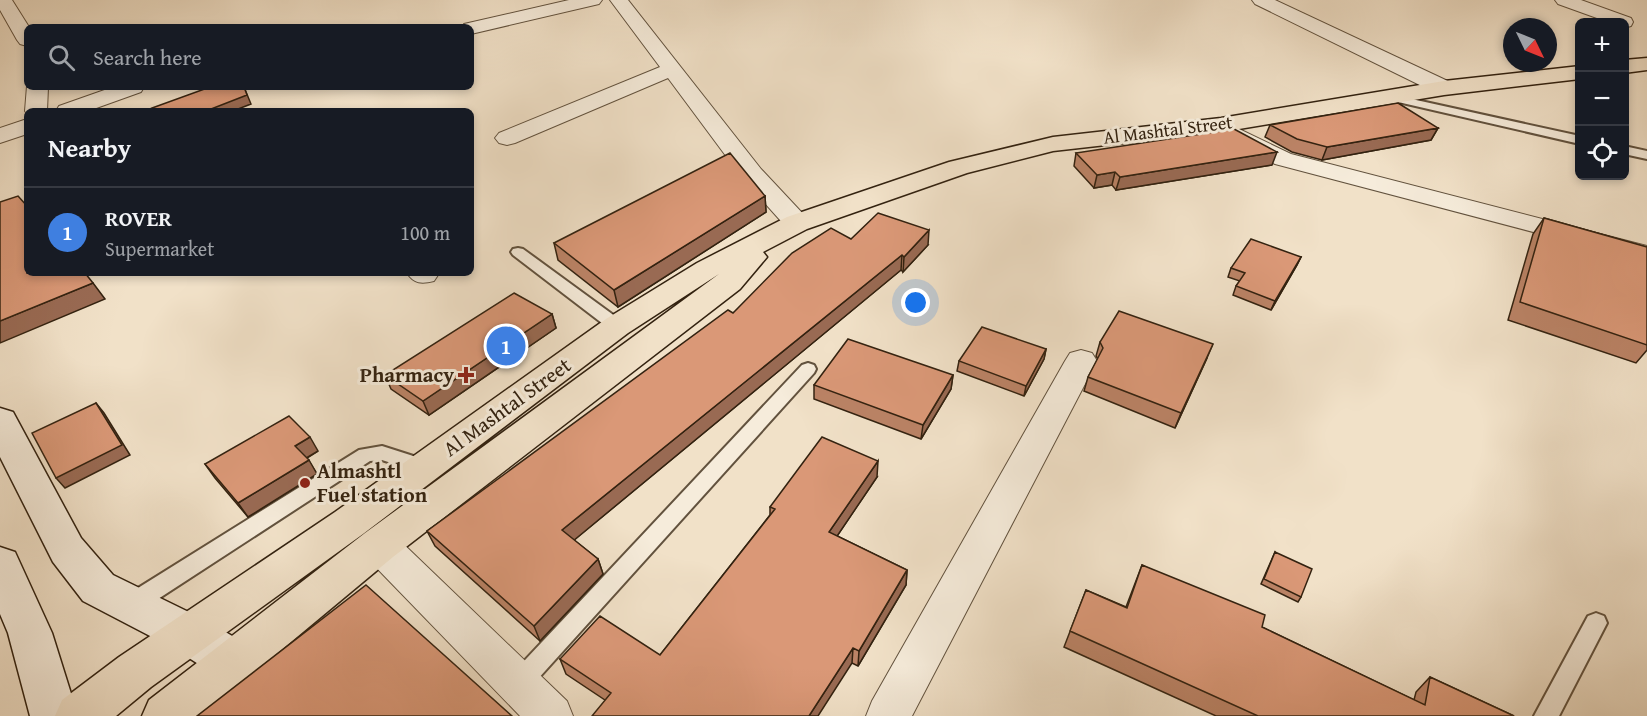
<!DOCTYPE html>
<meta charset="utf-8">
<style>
body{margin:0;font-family:"Gentium Book Plus",serif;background:#20242c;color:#f1f3f6}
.controls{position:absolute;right:18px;top:18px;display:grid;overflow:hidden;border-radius:9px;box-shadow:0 3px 9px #0003}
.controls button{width:54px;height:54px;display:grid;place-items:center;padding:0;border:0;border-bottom:2px solid #363941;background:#171b24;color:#f1f3f6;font:30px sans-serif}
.compass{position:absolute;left:1503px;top:18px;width:54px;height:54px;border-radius:50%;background:#171b24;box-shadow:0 3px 9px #0003;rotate:133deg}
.you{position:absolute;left:916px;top:303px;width:21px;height:21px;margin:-15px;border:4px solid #fff;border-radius:50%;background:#1a73e8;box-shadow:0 0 0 9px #1a73e833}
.badge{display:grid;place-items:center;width:39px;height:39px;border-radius:50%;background:#8c9099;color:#fff;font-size:20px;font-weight:700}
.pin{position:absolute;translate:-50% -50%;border:3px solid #fff;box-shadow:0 2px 6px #0006}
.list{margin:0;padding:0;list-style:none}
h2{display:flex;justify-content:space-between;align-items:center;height:78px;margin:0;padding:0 24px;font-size:26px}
h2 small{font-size:20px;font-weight:400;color:#9ea1a6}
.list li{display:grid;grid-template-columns:39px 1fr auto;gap:18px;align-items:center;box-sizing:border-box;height:90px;padding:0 24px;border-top:2px solid #363941}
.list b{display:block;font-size:22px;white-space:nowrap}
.list p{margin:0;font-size:20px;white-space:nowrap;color:#9ea1a6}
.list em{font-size:20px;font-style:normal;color:#9ea1a6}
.icon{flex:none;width:33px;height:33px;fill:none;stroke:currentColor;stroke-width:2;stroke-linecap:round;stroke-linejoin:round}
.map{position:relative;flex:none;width:1647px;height:716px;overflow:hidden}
.search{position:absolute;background:#171b24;box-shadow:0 3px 9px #0003;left:24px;top:24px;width:450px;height:66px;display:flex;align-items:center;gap:15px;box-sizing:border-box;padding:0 21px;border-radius:9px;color:#9ea1a6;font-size:22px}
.panel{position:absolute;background:#171b24;box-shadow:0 3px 9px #0003;left:24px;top:108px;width:450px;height:168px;border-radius:9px}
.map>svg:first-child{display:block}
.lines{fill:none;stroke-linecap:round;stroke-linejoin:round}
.service-casing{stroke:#62523e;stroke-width:4}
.minor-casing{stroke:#62523e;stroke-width:2}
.secondary-casing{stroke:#332210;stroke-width:3}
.primary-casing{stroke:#332210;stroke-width:3}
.service{fill:#f6ecdb;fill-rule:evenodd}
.minor{fill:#f6ecdb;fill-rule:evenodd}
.secondary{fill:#f6ecdb;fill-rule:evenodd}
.primary{fill:#f1e1c8;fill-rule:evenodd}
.wall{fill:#bb8366;stroke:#332210;stroke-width:1.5}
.shaded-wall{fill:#996a53;stroke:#332210;stroke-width:1.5}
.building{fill:#da9877;stroke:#332210;stroke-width:1.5}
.poi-dot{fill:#8f2418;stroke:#f6ecdb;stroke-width:2}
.labels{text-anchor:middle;stroke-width:6;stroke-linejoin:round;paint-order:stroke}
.far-street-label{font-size:18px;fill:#332210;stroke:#f6ecdb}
.poi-label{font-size:21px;font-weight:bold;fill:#332210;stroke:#f6ecdb;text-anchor:end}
.street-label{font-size:21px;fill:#332210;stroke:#f6ecdb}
</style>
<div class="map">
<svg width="1647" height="716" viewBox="0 0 1647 716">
<rect width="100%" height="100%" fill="#f1e1c8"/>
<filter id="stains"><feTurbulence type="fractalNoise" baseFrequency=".00333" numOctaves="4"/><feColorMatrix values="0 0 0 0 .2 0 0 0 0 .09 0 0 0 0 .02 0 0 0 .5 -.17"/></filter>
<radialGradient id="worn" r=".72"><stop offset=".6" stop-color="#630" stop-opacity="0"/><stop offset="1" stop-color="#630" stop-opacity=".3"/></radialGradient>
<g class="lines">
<g class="service-casing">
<path id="service" d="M1389,94l191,42v8l-195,-45v-4z
M1624,146l23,5v8l-23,-5z
M518,248l5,1 100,73 2,4 -2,4h-12l-98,-75 -2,-3 2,-3z
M808,363l6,2 2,4 -2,4 -287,318 -8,3 -8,-3 -3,-8 3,-8 291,-310z
M382,446l50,16 2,5 -2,5 -7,2 -43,-14 -12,1 -232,151 -8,2 -8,-2 -3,-7 3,-7 237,-148z
M1596,613l8,3 3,7 -48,93h-25l54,-100z"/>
</g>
<g class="minor-casing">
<path id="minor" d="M0,0h12l17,27 -2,19 -7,-2 -3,-4 -17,-30z
M569,0h33l-3,4 -128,30v-7h-9l2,-3z
M610,0h18l133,169 45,48 4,6 -4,6 -9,2 -9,-2 -45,-50 -75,-101 -153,65 -8,2 -8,-2 -4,-5 4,-5 161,-66z
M1252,0h23l177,83 3,5 -3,5 -8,1 -8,-1 -181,-89z
M1555,0h26l50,18 2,4 -2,4 -7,2v-6h-16l-50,-18z
M27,86l21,1 -1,24h-20v3l-2,-3z
M113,87h31l-3,5 -53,19h-32l3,-5z
M27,119v15l-27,9v-15z
M1237,128l54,26 356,92v16l-372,-98 -46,-24 -4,-5 4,-5z
M407,273h30l1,2 -4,6c-12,3 -20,3 -27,-8z
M1081,350l11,3 5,8 -185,355h-46l6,-15 193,-340 5,-8z
M379,529l14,5 174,167 6,15h-53l-155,-160 -5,-11 5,-11z"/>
</g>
<g class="secondary-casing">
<path id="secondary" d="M0,408l13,4 68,126 32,37 94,46 42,25 6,15 -6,15 -16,6 -16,-6 -42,-27 -92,-48 -30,-39 -53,-105z
M0,547l15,5 37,81 26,83h-48l-22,-83 -8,-19z"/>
</g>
<g class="primary-casing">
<path id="primary" d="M1647,58v12l-23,3v-13z
M1580,66v13l-136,16 -223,37 -168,19 -86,22 -160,56 -44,23 4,5 -27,32 -347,268 -191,159h-60l7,-16 216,-167 354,-259 -91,59 -265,201 -212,153 -35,29h-61l7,-16 57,-43 216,-145 271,-193 91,-56 90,-46 162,-55 104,-25 168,-19 223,-37z"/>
</g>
<use href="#service" class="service"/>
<use href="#minor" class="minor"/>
<use href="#secondary" class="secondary"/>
<use href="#primary" class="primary"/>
</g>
<path class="wall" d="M1270,125l168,3 -7,12 -109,20 -30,-8 -27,-15z
M1076,153l196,12 -156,25 -4,-5 -18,3 -20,-22z
M765,196l1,16 -148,95 -60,-47 -4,-17z
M1544,218l103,29v103l-11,13 -128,-43 25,-86z
M851,239l77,6 -25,27 -2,-2 -327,270 24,19 5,15 -63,67 -105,-95 -8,-15 306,-218z
M1301,257l-4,8 -26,45 -38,-15 3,-9 4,-5 -12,-4 3,-9z
M552,314l4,14 -127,87 -38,-26 -6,-14z
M1100,342l107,16 -32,70 -91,-37 4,-14 10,-18 -2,-3z
M1046,349l-2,10 -20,37 -67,-25 2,-10z
M953,375l-2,14 -30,50 -107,-40v-14z
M318,451l-11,7 10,16 -69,43 -33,-39 -10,-14z
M877,477l-40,59 70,34 -1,15 -48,81 -6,-3 -247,37 -39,-26 -6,-15 100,-4 110,-140v-8z
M1275,552l26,45 -3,5 -37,-18z
M1142,565l120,62 152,73 2,-8 14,-15 84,39h-298l-152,-69 22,-57 40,17z"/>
<path class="shaded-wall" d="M244,87l7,17 -18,7h-27z
M1438,128l-7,12 -109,20 5,-13z
M1277,152l-5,13 -156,25 4,-13z
M1115,172l-3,13 -18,3 3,-13z
M765,196l1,16 -148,95 -4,-17z
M929,230l-1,15 -25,27 1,-15z
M902,255l-1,15 -334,276 -5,-16z
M1301,257l-4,8 -26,45 4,-9z
M93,283l12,16 -105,44v-22z
M552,314l4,14 -127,87 -6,-14z
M1213,344l-6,14 -32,70 6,-15z
M1046,349l-2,10 -20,37 2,-10z
M953,375l-2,14 -30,50 2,-14z
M96,403l8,10 26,42 -65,33 -9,-10z
M310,437l8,14 -15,9 -8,-14z
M309,460l8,14 -69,43 -10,-14z
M878,461l-1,16 -48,71v-16z
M598,559l5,15 -63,67 -6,-15z
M907,570l-1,15 -48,81 1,-15z
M853,648l-1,15 -34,53h-9z"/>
<path class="building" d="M210,87h34l3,8 -41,16h-50l-4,-3z
M1398,103l40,25 -111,19 -30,-8 -27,-14z
M1234,129l43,23 -157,25 -5,-5 -18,3 -21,-22z
M730,153l35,43 -151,94 -60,-47z
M18,196l9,10v67h58l8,10 -93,38v-119z
M878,213l51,17 -25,27 -2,-2 -340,275 36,29 -64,67 -107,-95 301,-221 5,3 59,-60 39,-25 20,11z
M1544,218l103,29v98l-127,-43z
M1251,239l50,18 -26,44 -39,-15 9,-13 -14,-5z
M514,293l38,21 -129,87 -38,-26z
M1119,311l94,33 -32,69 -93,-36 15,-29 -3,-6z
M982,327l64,22 -20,37 -67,-25z
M848,339l105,36 -30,50 -109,-40z
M96,403l26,42 -66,33 -24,-45z
M289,416l21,21 -15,9 14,14 -71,43 -33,-39z
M822,437l56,24 -49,71 78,38 -48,81 -6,-3 -44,68h-217l19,-23 -51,-34 40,-43 60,39 115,-146 -5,-2z
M1275,552l37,17 -11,28 -37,-18z
M1142,565l123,50 -3,12 163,78 5,-28 84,39h-256l-188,-85 16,-41 41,18z
M366,585l146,131h-315z"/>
<g class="poi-dot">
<path d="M463 366h6v6h6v6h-6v6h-6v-6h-6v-6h6z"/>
<circle cx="305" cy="483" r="6"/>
</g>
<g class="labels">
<g class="far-street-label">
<text transform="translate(1168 130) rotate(-7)" y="6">Al Mashtal Street</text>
</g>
<g class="poi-label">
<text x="454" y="382">Pharmacy</text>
<text x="317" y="478" text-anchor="start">Almashtl<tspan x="317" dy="24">Fuel station</tspan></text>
</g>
<g class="street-label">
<text transform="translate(507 407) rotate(-36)" y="7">Al Mashtal Street</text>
</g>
</g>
<rect width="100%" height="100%" filter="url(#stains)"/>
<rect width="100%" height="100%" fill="url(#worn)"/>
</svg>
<div class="controls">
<button>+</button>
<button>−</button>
<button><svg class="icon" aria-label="locate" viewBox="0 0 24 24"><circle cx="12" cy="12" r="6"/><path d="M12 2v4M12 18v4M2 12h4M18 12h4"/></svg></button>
</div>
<svg class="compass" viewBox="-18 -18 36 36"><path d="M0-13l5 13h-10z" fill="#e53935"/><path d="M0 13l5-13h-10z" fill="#9ea1a6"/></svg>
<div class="you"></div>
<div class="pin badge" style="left:506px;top:346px;background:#3f7fe0">1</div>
<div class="search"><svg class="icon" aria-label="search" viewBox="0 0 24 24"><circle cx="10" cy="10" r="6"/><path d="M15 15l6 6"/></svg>Search here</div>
<section class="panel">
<h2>Nearby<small></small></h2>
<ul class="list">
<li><span class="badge" style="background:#3f7fe0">1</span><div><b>ROVER</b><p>Supermarket</p></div><em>100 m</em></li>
</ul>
</section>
</div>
